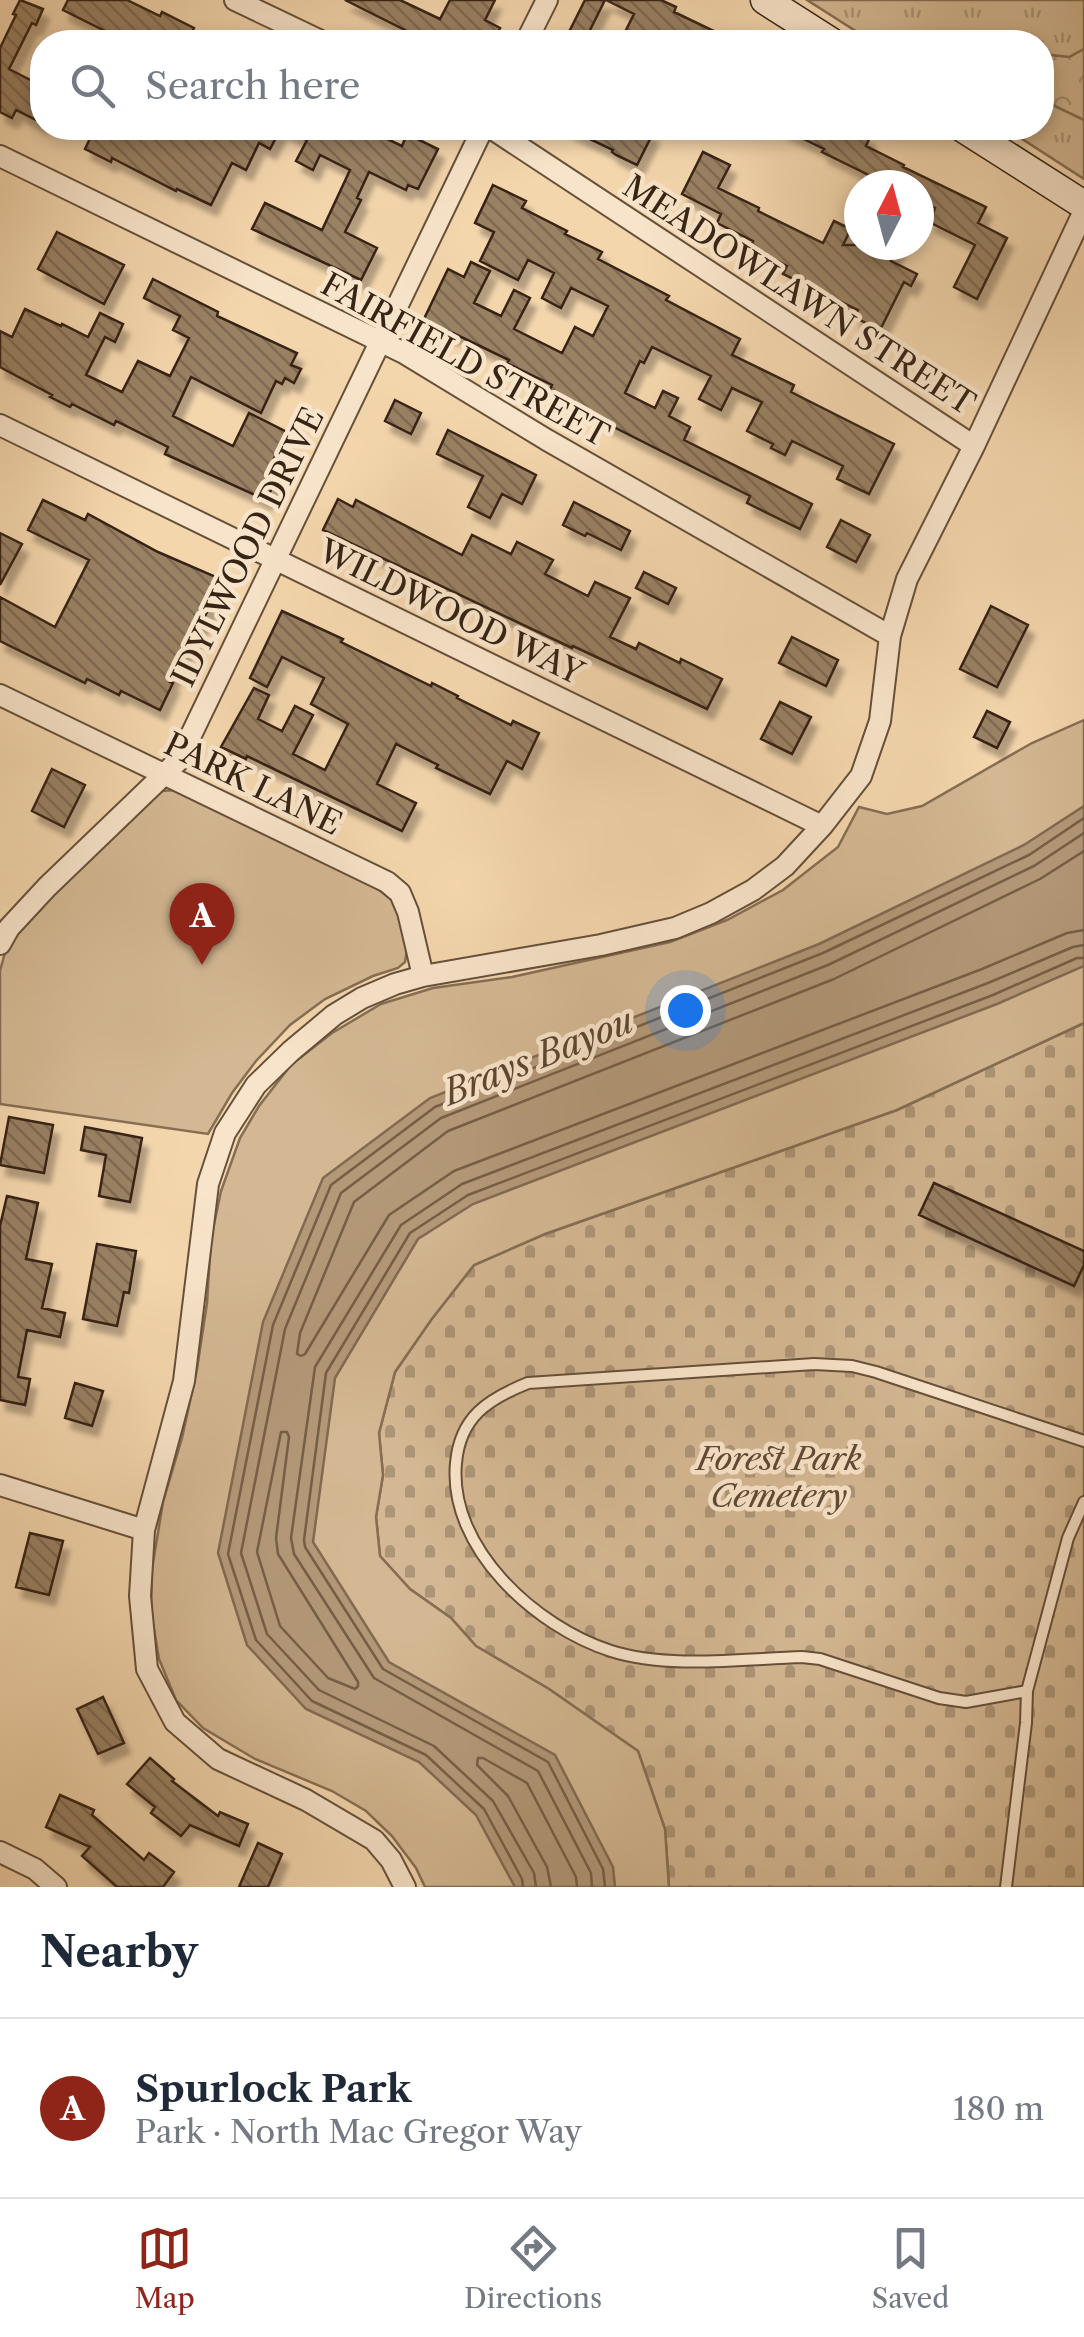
<!DOCTYPE html>
<meta charset="utf-8">
<style>
body{margin:0;font-family:"Libre Caslon Text",serif;background:#f6f6f7;color:#1f2937}
.compass{position:absolute;left:844px;top:170px;width:90px;height:90px;border-radius:50%;background:#fff;box-shadow:0 5px 15px #0003;rotate:6deg}
.you{position:absolute;left:685px;top:1010px;width:35px;height:35px;margin:-25px;border:8px solid #fff;border-radius:50%;background:#1a73e8;box-shadow:0 0 0 15px #1a73e833}
.badge{display:grid;place-items:center;width:65px;height:65px;border-radius:50%;background:#8f2418;color:#fff;font-size:32px;font-weight:700}
.pin{position:absolute;translate:-50% -82px;filter:drop-shadow(0 2px 5px #0008)}
.pin::after{content:'';position:absolute;top:52px;width:35px;height:30px;background:inherit;clip-path:polygon(0 0,100% 0,50% 100%)}
.list{margin:0;padding:0;list-style:none}
h2{display:flex;justify-content:space-between;align-items:center;height:130px;margin:0;padding:0 40px;font-size:42px}
h2 small{font-size:32px;font-weight:400;color:#747a83}
.list li{display:grid;grid-template-columns:65px 1fr auto;gap:30px;align-items:center;box-sizing:border-box;height:180px;padding:0 40px;border-top:2px solid #e0e1e3}
.list b{display:block;font-size:38px;white-space:nowrap}
.list p{margin:0;font-size:32px;white-space:nowrap;color:#747a83}
.list em{font-size:32px;font-style:normal;color:#747a83}
.icon{flex:none;width:55px;height:55px;fill:none;stroke:currentColor;stroke-width:2;stroke-linecap:round;stroke-linejoin:round}
.map{position:relative;flex:none;width:1084px;height:1887px;overflow:hidden}
.search{position:absolute;background:#fff;box-shadow:0 5px 15px #0003;left:30px;right:30px;top:30px;height:110px;display:flex;align-items:center;gap:25px;box-sizing:border-box;padding:0 35px;border-radius:40px;color:#747a83;font-size:38px}
.sheet{height:310px;background:#fff}
nav{display:flex;justify-content:space-around;align-items:center;box-sizing:border-box;height:140px;border-top:2px solid #e0e1e3;background:#fff;font-size:28px;color:#747a83}
nav a{display:grid;justify-items:center;gap:5px}
nav .on{color:#8f2418}
.map>svg:first-child{display:block}
.grass{fill:url(#grass-tufts);stroke:#866e54;stroke-width:2.5}
.forest{fill:url(#forest-crowns);stroke:#866e54;stroke-width:2.5}
.cemetery{fill:url(#cemetery-stones);stroke:#866e54;stroke-width:2.5}
.green{fill:#d4b893;stroke:#866e54;stroke-width:2.5}
.water{fill:#b49979;stroke:#826a51;stroke-width:2.5}
.lines{fill:none;stroke-linecap:round;stroke-linejoin:round}
.shore{stroke:#765e46;stroke-width:2.5}
.building{fill:url(#building-back-hatch);stroke:#372414;stroke-width:2.5;filter:url(#shadow)}
.lane-casing{stroke:#66503a;stroke-width:14}
.street-casing{stroke:#66503a;stroke-width:24}
.secondary-casing{stroke:#372414;stroke-width:31}
.lane{stroke:#f8e4ca;stroke-width:10}
.street{stroke:#f8e4ca;stroke-width:20}
.secondary{stroke:#f8e4ca;stroke-width:28}
.labels{text-anchor:middle;stroke-width:9;stroke-linejoin:round;paint-order:stroke}
.street-label{font-size:32px;fill:#372414;stroke:#f8e4ca}
.park-label{font-size:32px;font-style:italic;fill:#5e4934;stroke:#f8e4ca}
.water-label{font-size:35px;font-style:italic;fill:#5c4732;stroke:#f8e4ca}
</style>
<div class="map">
<svg width="1084" height="1887" viewBox="0 0 1084 1887">
<defs>
<pattern id="grass-tufts" width="24" height="20" patternUnits="userSpaceOnUse" patternTransform="scale(2.5)"><rect width="24" height="20" fill="#d4b893"/><path d="M3 7l-1-3M5 7V3M7 7l1-3M15 17l-1-3M17 17v-4M19 17l1-3" fill="none" stroke="#ad9577"/></pattern>
<pattern id="forest-crowns" width="20" height="18" patternUnits="userSpaceOnUse" patternTransform="scale(2.5)"><rect width="20" height="18" fill="#d4b893"/><path d="M2 6a3 3 0 1 1 6 0M12 15a3 3 0 1 1 6 0" fill="none" stroke="#ad9577"/></pattern>
<pattern id="cemetery-stones" width="16" height="16" patternUnits="userSpaceOnUse" patternTransform="scale(2.5)"><rect width="16" height="16" fill="#d4b893"/><path d="M2 7V4a2 2 0 0 1 4 0v3zM10 15v-3a2 2 0 0 1 4 0v3z" fill="#ad9577"/></pattern>
<pattern id="building-back-hatch" width="6" height="6" patternUnits="userSpaceOnUse" patternTransform="scale(2.5)"><rect width="6" height="6" fill="#998164"/><path d="M-1 5l2 2M0 0l6 6M5-1l2 2" fill="none" stroke="#7e6951"/></pattern>
<filter id="shadow"><feDropShadow dx="6" dy="10" stdDeviation="2.5" flood-color="#0004"/></filter>
</defs>
<rect width="100%" height="100%" fill="#f4d6ad"/>
<filter id="stains"><feTurbulence type="fractalNoise" baseFrequency=".002" numOctaves="4"/><feColorMatrix values="0 0 0 0 .2 0 0 0 0 .09 0 0 0 0 .02 0 0 0 .5 -.17"/></filter>
<radialGradient id="worn" r=".72"><stop offset=".6" stop-color="#630" stop-opacity="0"/><stop offset="1" stop-color="#630" stop-opacity=".3"/></radialGradient>
<path class="grass" d="M807,0h277v179l-79,-51h37v-86h-169z"/>
<path class="forest" d="M1084,49v71l-42,-20v-46l27,3z"/>
<path class="cemetery" d="M1084,1023v864h-415l-4,-58 -27,-78 -89,-62 -73,-43 -25,-28 -41,-29 -30,-33 -4,-39 7,-42 -4,-42 16,-61 36,-52 43,-55 71,-31 352,-124z"/>
<path class="green" d="M1084,720v303l-187,87 -352,124 -71,31 -43,55 -36,52 -16,61 4,42 -7,42 4,39 30,33 41,29 25,28 73,43 89,62 27,78 4,58h-244l-9,-19 -24,-32 -26,-25 -34,-20 -77,-32 -52,-31 -27,-28 -17,-41 -8,-47 1,-43 11,-67 19,-64 15,-69 10,-66 4,-64 10,-48 19,-53 19,-32 32,-41 41,-32 49,-29 52,-16 79,-11 158,-35 57,-22 56,-30 55,-43 21,-40 28,7 35,-8 110,-63z
M175,790l198,95 20,16 8,14 6,35 -2,12 -7,6 -25,8 -48,23 -35,26 -34,36 -24,32 -24,41 -208,-30v-133l7,-26 19,-26 111,-108 25,-20z"/>
<path class="water" d="M1084,806v160l-87,38 -524,200 -55,35 -83,139 -22,164 76,120 166,93 58,112 2,20h-100l-39,-72 -57,-53 -113,-53 -59,-64 -29,-92 45,-231 60,-144 107,-80 389,-154 205,-99z"/>
<g class="lines">
<path class="shore" d="M1084,851l-44,28 -206,100 -386,152 -94,71 -54,131 -3,21 4,2 4,-2 84,-139 65,-44 528,-202 85,-36 17,-3
M281,1432h6l2,5 -13,101 2,16 80,128v4l-3,3 -27,-11 -48,-52 -23,-74z
M523,1887l-1,-8 -38,-70 -58,-54 -114,-54 -56,-61 -28,-86 45,-229 58,-140 104,-78 388,-154 206,-98 55,-37
M536,1887l-2,-14 -41,-72 -59,-55 -115,-56 -52,-56 -26,-81 44,-224 56,-136 100,-75 387,-153 206,-99 50,-33
M551,1887l-4,-20 -39,-71 -31,-31 1,-7h5l44,25 49,94 1,10
M592,1887l-1,-14 -53,-102 -164,-93 -80,-124 -3,-16 24,-171 86,-142 61,-41 526,-201 85,-36 11,-2
M605,1887l-2,-18 -55,-107 -165,-93 -78,-122 -1,-7 22,-167 84,-140 58,-38 525,-200 84,-37h7"/>
</g>
<path class="building" d="M20,0l23,9 -7,16 -4,-2 -23,46 33,17v37l-26,-13 -4,8 -12,-6v-64l16,-33 -3,-1z
M68,0h59l33,16 2,-4 32,16 -2,4 22,10h-87l-64,-32z
M345,0h55l40,19 10,-19h45l-10,20 15,8 -7,14h-64z
M585,0h20l-20,40 -16,-8z
M606,0h55l15,7 -2,5 40,19 -6,11h-41l-24,-11 -6,11h-17l14,-28z
M95,128h186l-11,21 -11,-6 -13,27 -14,-7 -21,42 -34,-16 -1,2 -64,-33 -1,4 -26,-13z
M281,128h83l38,18 5,-12 31,15 -20,40 -10,-4 -2,5 -37,-18 -12,26 4,2 -16,32 32,16 -16,32 -109,-51 13,-26 57,27 28,-60 -30,-15 -7,15 -17,-9 11,-21z
M567,128h75l11,5 -16,32 -21,-10 -4,-3 1,-2z
M781,128h69l20,9 -4,9 38,19 -1,2 83,40 -8,16 29,15 -30,61 -23,-12 21,-42 -46,-23 6,-14 -16,-8v-15h-30l-67,-33 2,-3z
M703,152l27,13 -12,23 41,20 -1,3 65,32 11,-22 17,8 -8,16h56l-8,16 26,13 -6,12 -7,-4 -24,48 -26,-13 4,-7 -75,-36 4,-8 -37,-19 3,-6 -36,-18 4,-9 -39,-20z
M493,185l33,16 -4,7 45,23 -2,3 37,18 -4,7 71,37 -3,4 74,39 -8,16 62,30 -3,7 103,52 -25,50 -32,-15 6,-13 -51,-25 -7,14 -14,-7 2,-4 -26,-13 15,-29 -30,-14 -11,22 -22,-11 12,-23 -59,-29 -8,16 -4,-2 -15,32 30,15 8,-17 15,7 -9,18 21,11 -6,13 128,64 -12,25 -53,-26 3,-7 -146,-74 2,-3 -57,-28 3,-6 -45,-22 2,-3 -56,-27 -1,2 -29,-14 25,-52 16,8 7,-15 19,9 -16,32 27,13 13,-26 16,8 -16,31 48,24 13,-26 18,9 15,-30 -37,-18 -10,20 -19,-10 12,-25 -26,-13 -10,20 -38,-19 14,-29 -19,-9z
M57,232l67,33 -20,39 -66,-35z
M153,279l65,33 -1,4 80,37 -6,12 10,4 -7,14 -9,-5 -3,6 -6,-3 -15,32 -70,-36 -18,39 60,30 16,-33 38,19 -17,35 10,5 -14,28 -101,-46 3,-7 -52,-26 -2,4 -42,-21 -2,3 -20,-10 2,-2 -52,-28v-36l12,6 13,-28 36,17 1,-2 26,13 12,-24 23,11 -8,18 -10,-5 -19,38 36,17 16,-31 32,15 19,-38 -16,-8 7,-14 -36,-18z
M395,400l26,13 -10,21 -26,-13z
M448,430l88,45 -14,29 -20,-10 -12,24 -22,-11 15,-31 -46,-22z
M338,499l15,8 3,-7 106,55 10,-20 39,19 6,-12 36,18 -8,14 43,22 7,-14 35,16 -20,39 26,12 3,-6 41,20 1,-4 41,20 -15,30 -134,-63 -1,2 -249,-118z
M43,500l42,20 3,-6 70,38 65,28 -31,62 -2,-2 -20,42 3,1 -13,27 -39,-19 -2,4 -32,-16 -2,4 -85,-42v-44l55,30 34,-67 -61,-30z
M574,502l56,29 -9,19 -34,-17 -2,3 -22,-11z
M841,520l29,15 -14,27 -29,-15z
M0,533l22,11 -22,41z
M644,572l32,16 -8,16 -32,-16z
M991,606l37,19 -31,62 -37,-18z
M282,611l61,28 -2,3 90,44 1,-3 26,13 -1,2 54,27 2,-4 26,12 -17,36 -15,-8 -17,33 -54,-26 2,-3 -42,-21 -19,40 39,19 -14,28 -155,-75 -1,3 -25,-12 33,-59 15,7 -11,24 24,12 13,-25 18,9 -20,39 32,16 23,-46 -37,-20 13,-26 -42,-21 -15,30 -17,-9z
M792,637l46,23 -12,26 -47,-23z
M780,702l31,15 -19,37 -31,-15z
M987,711l23,11 -13,26 -23,-11z
M52,769l33,16 -21,42 -32,-16z
M9,1117l44,8 -9,48 -44,-8z
M85,1127l57,11 -12,64 -31,-6 7,-41 -25,-5z
M934,1183l150,68v14l-10,21 -155,-71z
M7,1196l31,7 -12,56 26,5 -10,44 23,5 -5,24 -33,-7 -9,47 12,2 -5,26 -25,-5v-174z
M97,1244l39,7 -7,42 -5,-1 -7,34 -34,-7z
M75,1383l28,8 -11,35 -27,-8z
M30,1533l33,8 -14,54 -33,-8z
M103,1697l21,46 -26,11 -21,-45z
M150,1758l24,21 -2,2 46,35 2,-4 28,12 -9,22 -49,-21 -9,11 -30,-23 4,-6 -28,-23z
M60,1795l34,15 -2,5 52,45 5,-7 25,19 -11,15h-46l-35,-31 8,-9 -44,-20z
M258,1843l24,11 -14,33h-29z"/>
<g class="lines">
<g class="lane-casing">
<path id="lane" d="M1027,1691l-61,11 -27,-4 -119,-39 -18,-2c-60,2 -135,12 -191,-6 -75,-24 -163,-103 -155,-188 4,-46 32,-64 72,-80l286,-19 38,2 24,6 208,69
M1006,1887l20,-164 1,-32 41,-153 16,-36"/>
</g>
<g class="street-casing">
<path id="street" d="M235,0l88,42
M526,42l21,-42
M491,128l483,318
M0,156l404,197 143,87 343,196
M0,425l822,401
M0,695l387,187 13,11 8,19 15,64
M0,944l9,-16 38,-41 132,-127 304,-632
M0,1485l144,45
M0,1852l35,17 21,18
M405,1887l-14,-27 -17,-20 -68,-40 -88,-41 -43,-37 -28,-53 -7,-73 4,-66 40,-149 24,-197 17,-51 31,-48 35,-34 43,-36 28,-17 33,-14 28,-8 178,-31 74,-17 36,-15 42,-23 32,-24 37,-40 39,-50 19,-55 10,-85 17,-57 67,-133 110,-235"/>
</g>
<g class="secondary-casing">
<path id="secondary" d="M765,0l66,42
M963,128l121,77"/>
</g>
<use href="#lane" class="lane"/>
<use href="#street" class="street"/>
<use href="#secondary" class="secondary"/>
</g>
<g class="labels">
<g class="street-label">
<text transform="translate(799 295) rotate(33)" y="11">MEADOWLAWN STREET</text>
<text transform="translate(465 360) rotate(29)" y="11">FAIRFIELD STREET</text>
<text transform="translate(248 547) rotate(-64)" y="11">IDYLWOOD DRIVE</text>
<text transform="translate(451 612) rotate(26)" y="11">WILDWOOD WAY</text>
<text transform="translate(253 784) rotate(26)" y="11">PARK LANE</text>
</g>
<g class="park-label">
<text x="779" y="1470">Forest Park<tspan x="779" dy="37">Cemetery</tspan></text>
</g>
<g class="water-label">
<text transform="translate(538 1057) rotate(-22)" y="12">Brays Bayou</text>
</g>
</g>
<rect width="100%" height="100%" filter="url(#stains)"/>
<rect width="100%" height="100%" fill="url(#worn)"/>
</svg>
<svg class="compass" viewBox="-18 -18 36 36"><path d="M0-13l5 13h-10z" fill="#e53935"/><path d="M0 13l5-13h-10z" fill="#747a83"/></svg>
<div class="you"></div>
<div class="pin badge" style="left:202px;top:965px">A</div>
<div class="search"><svg class="icon" aria-label="search" viewBox="0 0 24 24"><circle cx="10" cy="10" r="6"/><path d="M15 15l6 6"/></svg>Search here</div>
</div>
<section class="sheet">
<h2>Nearby<small></small></h2>
<ul class="list">
<li><span class="badge">A</span><div><b>Spurlock Park</b><p>Park · North Mac Gregor Way</p></div><em>180 m</em></li>
</ul>
</section>
<nav>
<a class="on"><svg class="icon" aria-label="map" viewBox="0 0 24 24"><path d="M3 6l6-2 6 2 6-2v14l-6 2-6-2-6 2zM9 4v14M15 6v14"/></svg>Map</a>
<a><svg class="icon" aria-label="directions" viewBox="0 0 24 24"><path d="M12 3l9 9-9 9-9-9zM9 14v-3h6M13 9l2 2-2 2"/></svg>Directions</a>
<a><svg class="icon" aria-label="saved" viewBox="0 0 24 24"><path d="M7 4h10v16l-5-4-5 4z"/></svg>Saved</a>
</nav>
